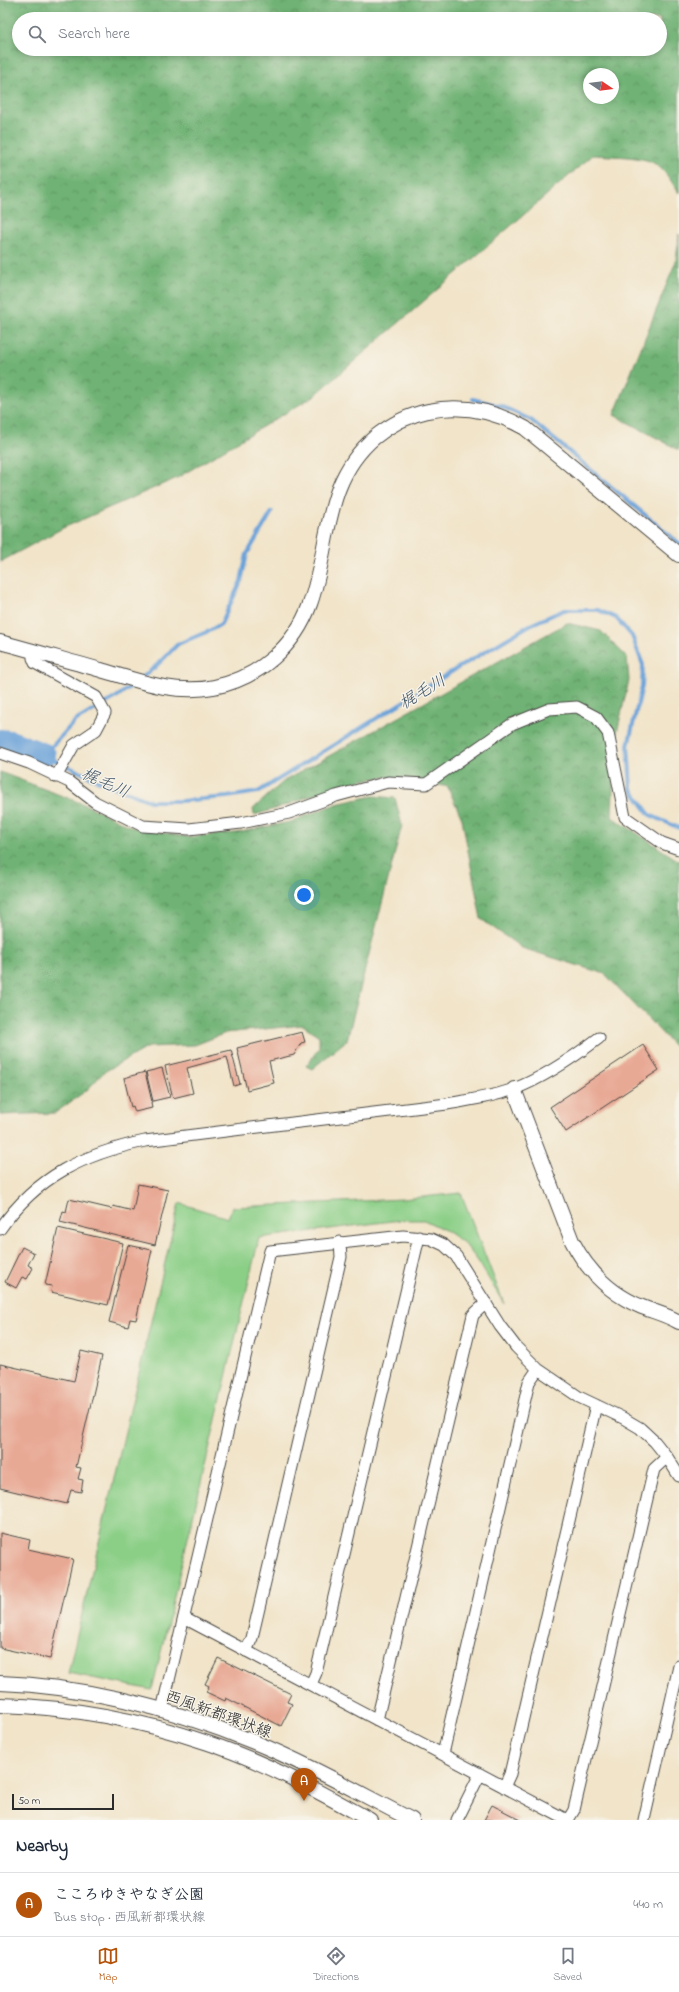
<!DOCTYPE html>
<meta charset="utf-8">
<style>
body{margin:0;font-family:"Indie Flower","Klee One",sans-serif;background:#f6f6f7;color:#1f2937}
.compass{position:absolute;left:583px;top:68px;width:36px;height:36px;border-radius:50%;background:#fff;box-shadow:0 2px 6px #0003;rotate:103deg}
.scale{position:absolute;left:12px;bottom:10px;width:102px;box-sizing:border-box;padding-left:4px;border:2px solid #2b2b2b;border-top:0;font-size:11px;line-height:14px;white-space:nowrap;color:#2b2b2b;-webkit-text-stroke:3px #f7f3e8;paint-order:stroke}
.you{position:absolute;left:304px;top:895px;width:14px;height:14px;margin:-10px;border:3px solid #fff;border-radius:50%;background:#1a73e8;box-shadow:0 0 0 6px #1a73e833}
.badge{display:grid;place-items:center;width:26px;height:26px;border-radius:50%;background:#b45309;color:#fff;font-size:13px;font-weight:700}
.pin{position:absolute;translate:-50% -33px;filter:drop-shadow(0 1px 2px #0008)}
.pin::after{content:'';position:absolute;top:21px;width:14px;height:12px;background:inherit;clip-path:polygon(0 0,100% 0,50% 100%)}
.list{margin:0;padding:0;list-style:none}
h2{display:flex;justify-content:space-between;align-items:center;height:52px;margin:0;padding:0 16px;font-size:17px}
h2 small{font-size:13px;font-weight:400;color:#747a83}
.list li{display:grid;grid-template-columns:26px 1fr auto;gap:12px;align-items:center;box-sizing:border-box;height:64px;padding:0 16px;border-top:1px solid #e0e1e3}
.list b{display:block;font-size:15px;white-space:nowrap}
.list p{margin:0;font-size:13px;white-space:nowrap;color:#747a83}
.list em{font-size:13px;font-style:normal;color:#747a83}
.icon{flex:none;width:22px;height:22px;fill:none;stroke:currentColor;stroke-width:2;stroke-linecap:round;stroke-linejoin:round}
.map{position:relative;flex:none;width:679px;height:1820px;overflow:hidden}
.search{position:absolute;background:#fff;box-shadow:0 2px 6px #0003;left:12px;right:12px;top:12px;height:44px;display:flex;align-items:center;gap:10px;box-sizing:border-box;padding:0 14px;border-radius:22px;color:#747a83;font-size:15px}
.sheet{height:116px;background:#fff}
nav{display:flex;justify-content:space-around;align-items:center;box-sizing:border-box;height:56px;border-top:1px solid #e0e1e3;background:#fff;font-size:11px;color:#747a83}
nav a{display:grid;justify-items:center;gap:2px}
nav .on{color:#b45309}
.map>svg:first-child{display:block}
.forest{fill:url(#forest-crowns);stroke:#4e6e50;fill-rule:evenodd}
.park{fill:#8bcf87;stroke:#5b7d59}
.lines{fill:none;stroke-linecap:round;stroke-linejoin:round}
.stream{stroke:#6ba2d9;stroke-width:4}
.river{stroke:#6ba2d9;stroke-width:24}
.building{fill:#e8a994}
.minor-casing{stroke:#494743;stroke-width:13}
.tertiary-casing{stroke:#494743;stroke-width:16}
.minor{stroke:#fff;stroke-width:11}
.tertiary{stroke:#fff;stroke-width:14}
.labels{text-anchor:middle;stroke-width:3;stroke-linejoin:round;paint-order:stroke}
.street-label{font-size:16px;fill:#2b2b2b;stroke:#f7f3e8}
.water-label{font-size:17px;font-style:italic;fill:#415568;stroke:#f7f3e8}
</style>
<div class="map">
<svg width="679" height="1820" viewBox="0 0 679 1820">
<defs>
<pattern id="forest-crowns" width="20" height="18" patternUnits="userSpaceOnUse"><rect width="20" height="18" fill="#70b274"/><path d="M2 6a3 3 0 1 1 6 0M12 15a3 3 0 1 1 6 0" fill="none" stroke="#5c915f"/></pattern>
</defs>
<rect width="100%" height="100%" fill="#f7f3e8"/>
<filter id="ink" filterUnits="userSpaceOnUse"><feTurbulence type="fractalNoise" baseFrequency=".025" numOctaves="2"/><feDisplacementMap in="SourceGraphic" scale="8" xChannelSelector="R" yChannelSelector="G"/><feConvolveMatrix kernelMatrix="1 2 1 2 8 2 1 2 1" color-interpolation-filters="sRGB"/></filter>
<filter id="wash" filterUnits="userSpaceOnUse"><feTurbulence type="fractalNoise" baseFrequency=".012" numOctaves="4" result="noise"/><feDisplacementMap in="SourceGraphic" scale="16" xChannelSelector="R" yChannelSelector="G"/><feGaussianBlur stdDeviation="0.9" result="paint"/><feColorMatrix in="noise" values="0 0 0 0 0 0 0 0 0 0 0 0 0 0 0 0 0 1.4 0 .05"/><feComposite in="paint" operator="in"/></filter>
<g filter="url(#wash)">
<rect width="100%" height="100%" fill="#f1e4c9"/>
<path class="forest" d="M0,0h679v193c-7,-10 -13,-22 -24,-29 -9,-8 -49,-8 -62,-9l-279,241 -137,82 -114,50 -63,34zM19,19h641v30h-641zM589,74h24v24h-24z
M679,234v216l-65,-35 62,-154z
M567,623l34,8 26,26 2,23 -14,61 -3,76 67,44v190l-74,-77 -83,-26 -41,-29 -19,-100 -14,-32c-22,-5 -47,-12 -70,-9 -40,4 -84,27 -124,37l-1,-6 31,-28z
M0,772l86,33 48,23 54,9 48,-4 54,-11 46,-18 37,-8 22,2 7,27 -55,215 -35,29 -6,-3 13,-18v-12l-16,-11 -77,8 -31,12 -47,2 -44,25 -17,18 -32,23 -55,2z"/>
<path class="park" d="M461,1193l43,111 -26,-43 -14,-18 -19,-13 -21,-10h-24l-141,18 -107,452 -84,-17 111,-470 49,15 4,-11 171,-8z"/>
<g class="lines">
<path class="stream" d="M473,399l28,7 30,14 148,123
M141,678l13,-10 24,-24 31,-13 12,-7 20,-43 6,-27 25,-42
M134,684l-19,14 -40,23 -31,34 57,27 49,19h31l46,-4 31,-5 198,-123 74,-44 34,-15h34l18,8 16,18 11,29 -1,21 -14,60 3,43 19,26 29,13"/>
<path class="river" d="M0,741l10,1 34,13"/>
</g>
<g id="blocks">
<path class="building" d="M302,1032l3,10 -4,1 -7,12 -25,6 5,22 -27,7 -10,-42z
M643,1045l16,25 -93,62 -16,-25z
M231,1050l9,34 -6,2 -7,-29 -40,11 6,25 -20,5 -8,-32z
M162,1068l8,29 -17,4 -7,-29z
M145,1072l7,30h-1l1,6 -17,4 -2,-6 -2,1 -7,-29z
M138,1184l30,6 -13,55 -95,-23 3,-11 3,1 3,-13 43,10 1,-3 20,5z
M58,1228l65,15 -15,62 -57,-13 1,-6 -7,-1z
M128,1245l24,5 -16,70 -6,-1 -2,8 -19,-5z
M22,1247l12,6 -6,12 5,3 -6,11 -5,-2 -6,11 -11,-6z
M81,1351l21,5 -26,111 5,1 -3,11 5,1 -2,12 -10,-2 -4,14 -67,-16v-124l74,17z
M0,1533l30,7 -2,9 45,10 -23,100 -50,-11z
M218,1658l73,36 -4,8 5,2 -11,22 -55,-28 -1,3 -19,-9 3,-6 -4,-2z
M492,1805l29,15h-37z"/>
</g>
</g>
<g filter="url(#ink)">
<use href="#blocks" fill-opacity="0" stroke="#494743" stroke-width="1"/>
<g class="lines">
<g class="minor-casing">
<path id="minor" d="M33,651v7l2,5 61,34 9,16 -9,17 -22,15 -18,32
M0,753l29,10 40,19 26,20 48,24 46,3 52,-6 48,-10 47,-17 52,-14 38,2 86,-60 37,-15 28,-2 19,10 12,16 17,84 37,26 17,6
M0,1229c37,-53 84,-75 145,-88l302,-37c22,-4 46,-7 67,-15 29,-11 60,-32 85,-51
M184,1618l383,202
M246,1651l6,-13 89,-381 -1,-15
M311,1684l5,-11 103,-436
M162,1710l108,-459 133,-15 28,3 13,6 12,11 44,70 16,21 22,22 41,28 44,21 17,10 15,14 12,15 12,19
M377,1720l96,-405 13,-12
M443,1754l86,-372 9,-13
M504,1787l6,-13 86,-369
M457,1820l23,-46
M568,1820l6,-10 80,-341 13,-12
M644,1820l35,-154"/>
</g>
<g class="tertiary-casing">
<path id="tertiary" d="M0,642c34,9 68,19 101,28 37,11 75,25 113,17 45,-9 81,-41 96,-83 21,-59 12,-122 65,-167 15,-12 34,-22 53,-26 35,-7 67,0 97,17l154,127
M514,1089l58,152c16,31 38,53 70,66 13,5 25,8 37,15
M0,1683c87,3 173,26 254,59 54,22 105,51 158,78
M0,1705c71,2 141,15 208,38 57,19 110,48 162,77"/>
</g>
<use href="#minor" class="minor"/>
<use href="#tertiary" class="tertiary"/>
</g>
</g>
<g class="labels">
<g class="street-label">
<text transform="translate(219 1713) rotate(20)" y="6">西風新都環状線</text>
</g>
<g class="water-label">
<text transform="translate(422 691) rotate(-31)" y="6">梶毛川</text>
<text transform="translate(106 782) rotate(24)" y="6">梶毛川</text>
</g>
</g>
</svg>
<svg class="compass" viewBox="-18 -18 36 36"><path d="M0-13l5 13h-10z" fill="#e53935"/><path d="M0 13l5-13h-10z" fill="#747a83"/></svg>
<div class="scale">50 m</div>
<div class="you"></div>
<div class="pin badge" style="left:304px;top:1801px">A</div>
<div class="search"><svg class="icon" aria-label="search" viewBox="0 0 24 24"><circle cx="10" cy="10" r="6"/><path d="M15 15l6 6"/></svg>Search here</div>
</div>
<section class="sheet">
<h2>Nearby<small></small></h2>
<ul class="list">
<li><span class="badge">A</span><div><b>こころゆきやなぎ公園</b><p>Bus stop · 西風新都環状線</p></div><em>440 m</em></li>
</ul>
</section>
<nav>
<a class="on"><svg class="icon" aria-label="map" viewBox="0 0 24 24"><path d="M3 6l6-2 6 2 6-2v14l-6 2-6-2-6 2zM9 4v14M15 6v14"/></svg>Map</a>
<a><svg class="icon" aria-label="directions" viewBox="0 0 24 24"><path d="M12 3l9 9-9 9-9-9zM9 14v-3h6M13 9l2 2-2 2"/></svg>Directions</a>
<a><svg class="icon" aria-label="saved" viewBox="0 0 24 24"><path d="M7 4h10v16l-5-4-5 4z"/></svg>Saved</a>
</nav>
